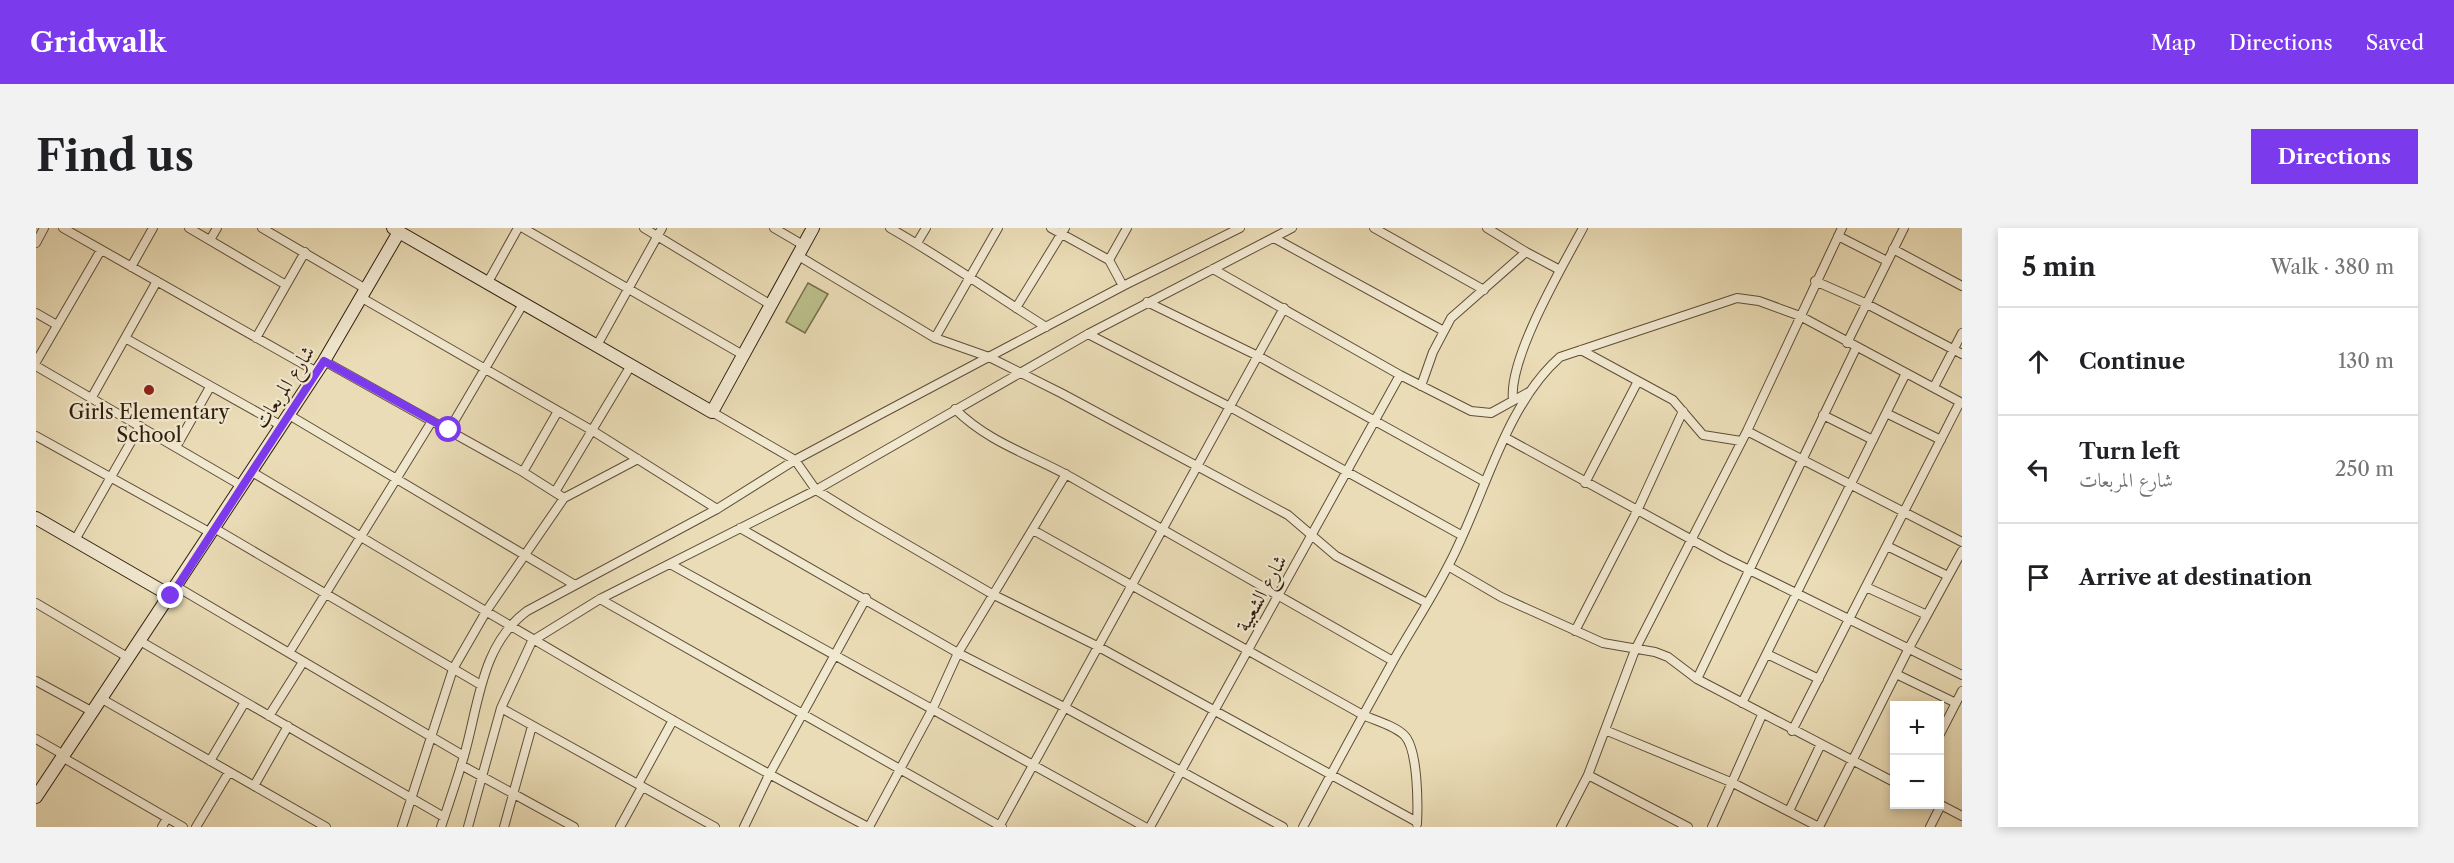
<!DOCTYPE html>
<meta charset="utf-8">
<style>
body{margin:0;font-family:"Libre Caslon Text",Amiri,serif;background:#f2f2f2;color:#202124}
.controls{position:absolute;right:18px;bottom:18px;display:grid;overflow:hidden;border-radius:0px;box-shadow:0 3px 9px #0003}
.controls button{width:54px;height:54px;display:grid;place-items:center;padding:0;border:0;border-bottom:2px solid #e0e0e0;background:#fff;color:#202124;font:30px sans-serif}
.stop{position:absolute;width:18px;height:18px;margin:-14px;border:4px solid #7c3aed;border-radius:50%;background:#fff}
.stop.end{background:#7c3aed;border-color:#fff;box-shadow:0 2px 6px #0008}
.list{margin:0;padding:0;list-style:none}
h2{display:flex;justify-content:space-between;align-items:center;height:78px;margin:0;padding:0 24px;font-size:26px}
h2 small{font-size:20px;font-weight:400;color:#757577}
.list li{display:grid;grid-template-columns:39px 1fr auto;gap:18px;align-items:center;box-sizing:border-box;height:108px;padding:0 24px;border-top:2px solid #e0e0e0}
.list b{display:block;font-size:22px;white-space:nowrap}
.list p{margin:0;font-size:20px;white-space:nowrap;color:#757577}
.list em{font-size:20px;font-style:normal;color:#757577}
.icon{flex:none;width:33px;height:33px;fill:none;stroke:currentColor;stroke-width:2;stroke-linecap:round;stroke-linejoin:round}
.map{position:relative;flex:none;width:1926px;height:599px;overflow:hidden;border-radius:0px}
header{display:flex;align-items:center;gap:36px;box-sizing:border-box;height:84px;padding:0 30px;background:#7c3aed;color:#fff}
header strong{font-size:28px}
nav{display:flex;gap:33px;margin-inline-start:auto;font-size:21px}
.intro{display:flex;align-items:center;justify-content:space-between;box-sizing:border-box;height:144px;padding:0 36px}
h1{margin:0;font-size:42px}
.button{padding:15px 27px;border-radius:0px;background:#7c3aed;color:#fff;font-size:21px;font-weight:700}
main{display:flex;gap:36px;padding:0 36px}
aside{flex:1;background:#fff;border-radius:0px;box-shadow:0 3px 9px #0003}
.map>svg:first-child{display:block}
.green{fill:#bbbf8b;stroke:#766f4c;stroke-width:1.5}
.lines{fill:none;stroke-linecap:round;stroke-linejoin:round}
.street-casing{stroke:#5e4e37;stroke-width:10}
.secondary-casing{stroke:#301f0d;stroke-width:14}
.street{stroke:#f1e8d0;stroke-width:8}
.secondary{stroke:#f1e8d0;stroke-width:12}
.route{stroke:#7c3aed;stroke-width:8}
.poi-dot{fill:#8f2418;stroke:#f1e8d0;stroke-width:2}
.labels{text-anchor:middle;stroke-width:4.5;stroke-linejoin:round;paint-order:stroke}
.street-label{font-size:20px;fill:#301f0d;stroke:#f1e8d0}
.poi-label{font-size:20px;fill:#301f0d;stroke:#f1e8d0}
</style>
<header>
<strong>Gridwalk</strong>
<nav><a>Map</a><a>Directions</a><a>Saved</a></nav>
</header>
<div class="intro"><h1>Find us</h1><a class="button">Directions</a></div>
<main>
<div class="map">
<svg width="1926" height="599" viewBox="0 0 1926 599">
<rect width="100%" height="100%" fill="#eadcb6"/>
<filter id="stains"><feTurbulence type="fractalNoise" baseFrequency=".00333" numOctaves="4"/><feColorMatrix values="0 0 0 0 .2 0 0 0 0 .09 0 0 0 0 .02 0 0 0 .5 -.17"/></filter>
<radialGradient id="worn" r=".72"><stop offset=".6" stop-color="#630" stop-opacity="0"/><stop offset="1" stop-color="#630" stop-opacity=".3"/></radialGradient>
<path class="green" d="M772,55l20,11 -23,39 -19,-11z"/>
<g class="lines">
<g class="street-casing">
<path id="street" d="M27,0l254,144
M153,0l97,57
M226,0l104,61
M487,0l220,127
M608,0l127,77
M738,0l29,17
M854,0c54,31 104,66 156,99
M1015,0l58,32 14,26
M1338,0l110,62
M1802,8l49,25
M1238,10l168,92
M174,12l7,-12
M0,15l8,-15
M881,15l9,-15
M1857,21l69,37
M1490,24l34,18
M761,27l138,83 54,19 72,36 227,122 48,41 91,47
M1073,32l18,-32
M95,39l22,-39
M1177,41l187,106 71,36 20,2 38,-21
M1779,53l50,22 97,51
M452,54l30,-54
M326,70l231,133 124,78
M1111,74l111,54 227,126
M980,80l49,-80
M0,85l21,12
M1052,106l142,73 231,128
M89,110l157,88
M220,110l49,-86
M899,110l63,-110
M1811,115l57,-115
M560,119l66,-119
M1545,122l92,50 30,35 38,6
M288,133l199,111 41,26
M0,134l65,-112
M0,138l206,120
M1385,158l12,-34 18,-34 75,-66 -39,-24
M1898,159l28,-54
M56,169l65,-116
M1477,172c-5,-41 49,-133 70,-172
M919,181c35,35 80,47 121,71 106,60 211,121 317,181
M676,184l83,48 21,30 44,27 132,77 105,52 320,176
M1850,185l55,27
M253,187l286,170
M1787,187l50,25
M413,202l74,-126
M1711,203l215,111
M0,208l175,97
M1470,210l219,120 237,117
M140,219l34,-60
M216,244c204,121 406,245 616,355
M487,244l35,-61
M1549,255l53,-102
M519,264l75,-125
M178,300l267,157
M704,300l218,125 106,54 219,120
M997,302l330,185c13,6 33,11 42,21 13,15 13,68 12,88
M39,312l65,-114
M1851,318l61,30
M634,336l475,263
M1412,338l53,31 102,46 52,9 13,5 29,22 197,103
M141,359l287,169
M1830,359l61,28
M564,371l402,228
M0,375l93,55
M1539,403l62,-120 46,-100
M104,413l304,176
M253,425l143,-232
M1731,426l52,25
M1860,446l60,29
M1661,451l159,-331
M0,453l57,31
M66,471l224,128
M1706,475l164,-330
M465,480l214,119
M233,488l34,-54
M1569,502l128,53 86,44
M1756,503l168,-329
M1904,506l22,-43
M0,511l28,16
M26,529l121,70
M174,533l35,-59
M425,537l113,62
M1552,547l47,-125 112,-219 95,-203
M602,556l35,-64
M218,558l34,-60
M1903,576l23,12
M1753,583l31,-65
M126,599l5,-9
M160,599l33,-55
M366,599l51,-158 34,-59 77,-112 74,-39
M405,599c8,-24 16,-47 23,-71 15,-52 17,-111 63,-145l190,-102 78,-49 84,-45 244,-129 117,-58
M432,599l33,-119 31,-67 68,-42 216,-109 272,-156 204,-106
M468,599l28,-101
M584,599l22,-40
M708,599l25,-52 97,-177
M833,599l64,-119 25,-55 108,-179
M963,599l285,-519
M1114,599l250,-452
M1267,599c29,-55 59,-110 89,-164 18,-32 38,-62 55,-95 36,-65 56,-161 113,-211l177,-59 22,3 41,15 162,87
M1525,599l27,-52 100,52
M1676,599l50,-112
M1783,599l90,-179 53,-97
M1894,599l11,-22"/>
</g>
<g class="secondary-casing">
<path id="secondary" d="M363,4l313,180 101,-184
M0,290l135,78
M0,569l288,-436 75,-129 -6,-4"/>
</g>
<use href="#street" class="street"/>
<use href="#secondary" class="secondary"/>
</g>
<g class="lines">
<path class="route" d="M135,368l153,-235 125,69"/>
</g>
<circle class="poi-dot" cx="113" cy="162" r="6"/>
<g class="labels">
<g class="street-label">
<text transform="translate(248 159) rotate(-57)" y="7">شارع المربعات</text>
<text transform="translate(1225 365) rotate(-61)" y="7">شارع الشعبية</text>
</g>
<g class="poi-label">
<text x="113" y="191">Girls Elementary<tspan x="113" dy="23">School</tspan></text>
</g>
</g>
<rect width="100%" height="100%" filter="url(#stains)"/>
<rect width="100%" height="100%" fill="url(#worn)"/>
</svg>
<div class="controls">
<button>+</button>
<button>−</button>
</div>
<div class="stop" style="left:413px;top:202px"></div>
<div class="stop end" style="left:135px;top:368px"></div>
</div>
<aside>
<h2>5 min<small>Walk · 380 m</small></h2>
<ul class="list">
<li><svg class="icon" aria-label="ahead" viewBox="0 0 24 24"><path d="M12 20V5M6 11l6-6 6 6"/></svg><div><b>Continue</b></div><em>130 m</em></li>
<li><svg class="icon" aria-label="left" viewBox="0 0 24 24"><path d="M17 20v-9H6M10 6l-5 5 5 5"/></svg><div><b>Turn left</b><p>شارع المربعات</p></div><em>250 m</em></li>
<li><svg class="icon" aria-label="arrive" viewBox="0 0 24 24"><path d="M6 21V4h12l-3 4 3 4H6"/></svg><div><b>Arrive at destination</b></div></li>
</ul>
</aside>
</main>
